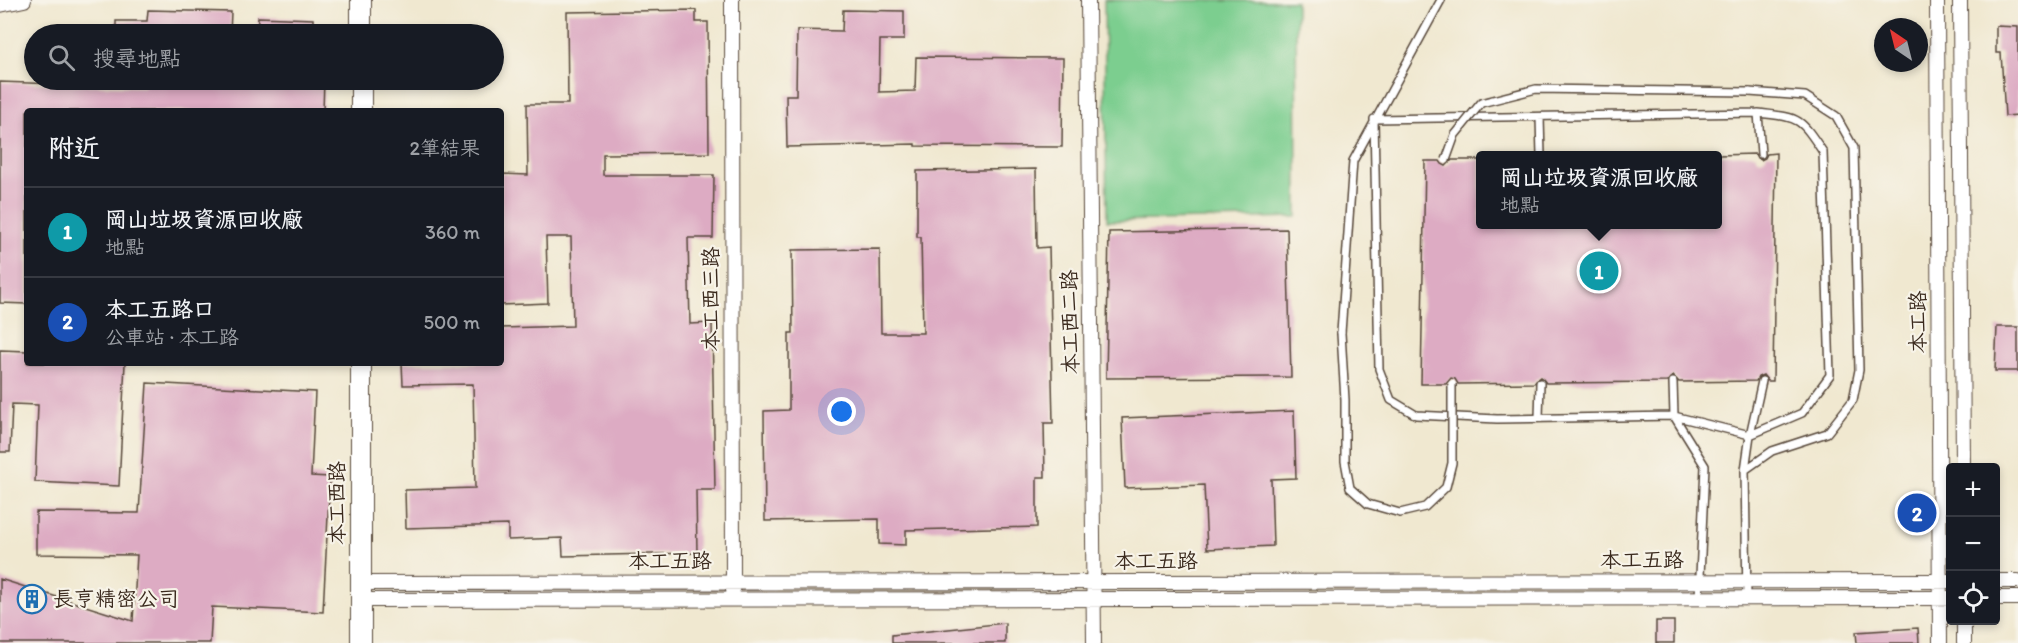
<!DOCTYPE html>
<html lang="zh-TW">
<meta charset="utf-8">
<style>
body{margin:0;font-family:Itim,"LXGW WenKai TC",sans-serif;background:#20242c;color:#f1f3f6}
.controls{position:absolute;right:18px;bottom:18px;display:grid;overflow:hidden;border-radius:6px;box-shadow:0 3px 9px #0003}
.controls button{width:54px;height:54px;display:grid;place-items:center;padding:0;border:0;border-bottom:2px solid #363941;background:#171b24;color:#f1f3f6;font:30px sans-serif}
.compass{position:absolute;left:1874px;top:18px;width:54px;height:54px;border-radius:50%;background:#171b24;box-shadow:0 3px 9px #0003;rotate:325deg}
.you{position:absolute;left:842px;top:412px;width:21px;height:21px;margin:-15px;border:4px solid #fff;border-radius:50%;background:#1a73e8;box-shadow:0 0 0 9px #1a73e833}
.badge{display:grid;place-items:center;width:39px;height:39px;border-radius:50%;background:#1f6fb2;color:#fff;font-size:20px;font-weight:700}
.pin{position:absolute;translate:-50% -50%;border:3px solid #fff;box-shadow:0 2px 6px #0006}
.popup{position:absolute;left:1476px;top:151px;width:246px;height:78px;box-sizing:border-box;display:grid;place-content:center;border-radius:6px;background:#171b24;filter:drop-shadow(0 2px 4px #0005);font-size:20px;white-space:nowrap;color:#9ea1a6}
.popup b{font-size:22px;color:#f1f3f6}
.popup::after{content:'';position:absolute;left:50%;top:100%;margin-left:-12px;border:12px solid transparent;border-top-color:#171b24}
.list{margin:0;padding:0;list-style:none}
h2{display:flex;justify-content:space-between;align-items:center;height:78px;margin:0;padding:0 24px;font-size:26px}
h2 small{font-size:20px;font-weight:400;color:#9ea1a6}
.list li{display:grid;grid-template-columns:39px 1fr auto;gap:18px;align-items:center;box-sizing:border-box;height:90px;padding:0 24px;border-top:2px solid #363941}
.list b{display:block;font-size:22px;white-space:nowrap}
.list p{margin:0;font-size:20px;white-space:nowrap;color:#9ea1a6}
.list em{font-size:20px;font-style:normal;color:#9ea1a6}
.icon{flex:none;width:33px;height:33px;fill:none;stroke:currentColor;stroke-width:2;stroke-linecap:round;stroke-linejoin:round}
.map{position:relative;flex:none;width:2018px;height:643px;overflow:hidden}
.search{position:absolute;background:#171b24;box-shadow:0 3px 9px #0003;left:24px;top:24px;width:480px;height:66px;display:flex;align-items:center;gap:15px;box-sizing:border-box;padding:0 21px;border-radius:33px;color:#9ea1a6;font-size:22px}
.panel{position:absolute;background:#171b24;box-shadow:0 3px 9px #0003;left:24px;top:108px;width:480px;height:258px;border-radius:6px}
.map>svg:first-child{display:block}
.green{fill:#7bce8f;stroke:#5b7c56;stroke-width:1.5}
.building{fill:#ddabc3}
.lines{fill:none;stroke-linecap:round;stroke-linejoin:round}
.lane-casing{stroke:#564639;stroke-width:10}
.street-casing{stroke:#564639;stroke-width:16}
.secondary-casing{stroke:#564639;stroke-width:22}
.lane{stroke:#fff;stroke-width:7}
.street{stroke:#fff;stroke-width:14}
.secondary{stroke:#fff;stroke-width:20}
.lane-bridge-casing{stroke:#564639;stroke-width:10;stroke-linecap:butt}
.lane-bridge{stroke:#fff;stroke-width:7}
.labels{text-anchor:middle;stroke-width:4.5;stroke-linejoin:round;paint-order:stroke}
.street-label{font-size:21px;fill:#3b2a1e;stroke:#f7f3e8}
.poi-label{font-size:21px;fill:#3b2a1e;stroke:#f7f3e8;text-anchor:start}
</style>
<div class="map">
<svg width="2018" height="643" viewBox="0 0 2018 643">
<rect width="100%" height="100%" fill="#f7f3e8"/>
<filter id="ink" filterUnits="userSpaceOnUse"><feTurbulence type="fractalNoise" baseFrequency=".0167" numOctaves="2"/><feDisplacementMap in="SourceGraphic" scale="12" xChannelSelector="R" yChannelSelector="G"/><feConvolveMatrix kernelMatrix="1 2 1 2 8 2 1 2 1" color-interpolation-filters="sRGB"/></filter>
<filter id="wash" filterUnits="userSpaceOnUse"><feTurbulence type="fractalNoise" baseFrequency=".008" numOctaves="4" result="noise"/><feDisplacementMap in="SourceGraphic" scale="24" xChannelSelector="R" yChannelSelector="G"/><feGaussianBlur stdDeviation="1.35" result="paint"/><feColorMatrix in="noise" values="0 0 0 0 0 0 0 0 0 0 0 0 0 0 0 0 0 1.4 0 .05"/><feComposite in="paint" operator="in"/></filter>
<g filter="url(#wash)">
<rect width="100%" height="100%" fill="#f0e8d0"/>
<path class="green" d="M1104,0l192,1 1,216 -190,4z"/>
<g id="blocks">
<path class="building" d="M148,10l83,2 -1,22h-114v-13h31z
M696,10v12h12l1,131 -106,1v21h111l-1,63h-25l2,86 22,-1 3,167h-19l1,63 -134,3 -1,-18 -54,2v-15l-102,3 -1,-38 70,-2 -2,-104 -70,1 -1,-22h99v-35l72,-2 -2,-89h-25l2,66 -47,2v-131l27,1 -1,-71h41l-1,-92z
M843,10l61,1v29h-24l-1,52 36,-1 1,-34 147,1 -1,89 -147,-1v-2l-128,3 -1,-52h10l1,-65 45,1z
M258,17l55,2v15h-56z
M1996,26l22,1v88l-13,1 -4,-63h-5z
M145,80h179l-1,31h-296v193l-27,-1v-221l145,5z
M1776,153l-3,228h-5l-5,-6 -5,2 -2,4 -77,1 -6,-6 -3,2 -3,4 -121,1 -3,-4 -3,-2 -4,3 -2,3 -76,1 -3,-5 -4,-1 -5,6h-25l4,-223h15l2,3 4,2 6,-6h28v65h238v-70l37,-1 2,4 4,2 4,-2 2,-4z
M1036,169l1,79 12,-1 4,176h-9l1,54h-8v50l-131,3v15l-27,-1v-25l-114,2 -1,-110 25,-1v-77h4l-1,-83 88,-1 1,84h42l-2,-96h-4v-66z
M1287,229l4,148 -185,1 3,-146z
M1997,327h21v44h-23z
M0,350l27,1v12h98l-6,123 -84,-4 3,-77 -26,-1 -2,48h-10z
M147,383l168,9 -4,84 19,1 -7,135 -111,-5 -2,36h-210v-64l133,42 4,-66 -101,-1v-42l103,1z
M1294,411l2,67 -25,1 2,67 -66,3 -3,-64 -79,3 -3,-70z
M1656,621h18v22h-18z
M1005,623v20h-113v-8z
M1918,628l1,15h-62l-1,-11z"/>
</g>
</g>
<g filter="url(#ink)">
<use href="#blocks" fill-opacity="0" stroke="#564639" stroke-width="1.5"/>
<g class="lines">
<g class="lane-casing">
<path id="lane" d="M1758,113c42,5 41,3 65,39l7,223 -28,38 -52,22 -76,-19 -177,3 -81,-4 -25,-15 -12,-31 -5,-250z
M1758,113l3,41
M1540,117l1,39
M1341,333l12,-172 88,-161
M1673,382l1,34 31,50 -6,132
M1539,418l1,-35
M1745,470l5,-35 12,-54
M1747,598l-2,-128 27,-19 55,-18 26,-33 6,-30 -5,-222 -18,-32 -31,-20 -56,-4"/>
</g>
<g class="street-casing">
<path id="street" d="M732,0l1,590
M1088,0l6,643
M1937,0l3,643
M1960,0l3,468
M0,5l24,-5
M1996,581h22
M361,583l1589,-2
M1996,598h22
M361,600l1589,-2
M1964,620v23"/>
</g>
<g class="secondary-casing">
<path id="secondary" d="M361,0v34
M361,80v31
M361,363v280"/>
</g>
<use href="#lane" class="lane"/>
<use href="#street" class="street"/>
<use href="#secondary" class="secondary"/>
<g class="lane-bridge-casing">
<path id="lane-bridge" d="M1446,160l9,-25 26,-32 55,-14 213,3
M1341,333l4,67v61l5,27 18,16 32,9 25,-6 21,-20 6,-24v-79"/>
</g>
<use href="#lane-bridge" class="lane-bridge"/>
</g>
</g>
<defs>
<g id="building-ring" transform="scale(1.5)"><circle r="9.5" fill="#f7f3e8" stroke="#1f6fb2" stroke-width="1.5"/><path d="M-4-6H4V6H1V3H-1V6H-4ZM-2.5-4.3h1.7v1.8h-1.7ZM.8-4.3h1.7v1.8H.8ZM-2.5-1h1.7V.8h-1.7ZM.8-1h1.7V.8H.8Z" fill="#1f6fb2"/></g>
</defs>
<g fill-rule="evenodd">
<use href="#building-ring" x="32" y="599"/>
</g>
<g class="labels">
<g class="street-label">
<text transform="translate(711 299) rotate(-90)" y="7">本工西三路</text>
<text transform="translate(1070 322) rotate(-91)" y="7">本工西二路</text>
<text transform="translate(1918 322) rotate(-90)" y="7">本工路</text>
<text transform="translate(337 503) rotate(-90)" y="7">本工西路</text>
<text x="1642" y="567">本工五路</text>
<text x="670" y="568">本工五路</text>
<text x="1156" y="568">本工五路</text>
</g>
<g class="poi-label">
<text x="53" y="606">長亨精密公司</text>
</g>
</g>
</svg>
<div class="controls">
<button>+</button>
<button>−</button>
<button><svg class="icon" aria-label="locate" viewBox="0 0 24 24"><circle cx="12" cy="12" r="6"/><path d="M12 2v4M12 18v4M2 12h4M18 12h4"/></svg></button>
</div>
<svg class="compass" viewBox="-18 -18 36 36"><path d="M0-13l5 13h-10z" fill="#e53935"/><path d="M0 13l5-13h-10z" fill="#9ea1a6"/></svg>
<div class="you"></div>
<div class="pin badge" style="left:1599px;top:271px;background:#0f9aa8">1</div>
<div class="popup"><b>岡山垃圾資源回收廠</b>地點</div>
<div class="pin badge" style="left:1917px;top:513px;background:#1a4fb4">2</div>
<div class="search"><svg class="icon" aria-label="search" viewBox="0 0 24 24"><circle cx="10" cy="10" r="6"/><path d="M15 15l6 6"/></svg>搜尋地點</div>
<section class="panel">
<h2>附近<small>2筆結果</small></h2>
<ul class="list">
<li><span class="badge" style="background:#0f9aa8">1</span><div><b>岡山垃圾資源回收廠</b><p>地點</p></div><em>360 m</em></li>
<li><span class="badge" style="background:#1a4fb4">2</span><div><b>本工五路口</b><p>公車站 · 本工路</p></div><em>500 m</em></li>
</ul>
</section>
</div>
